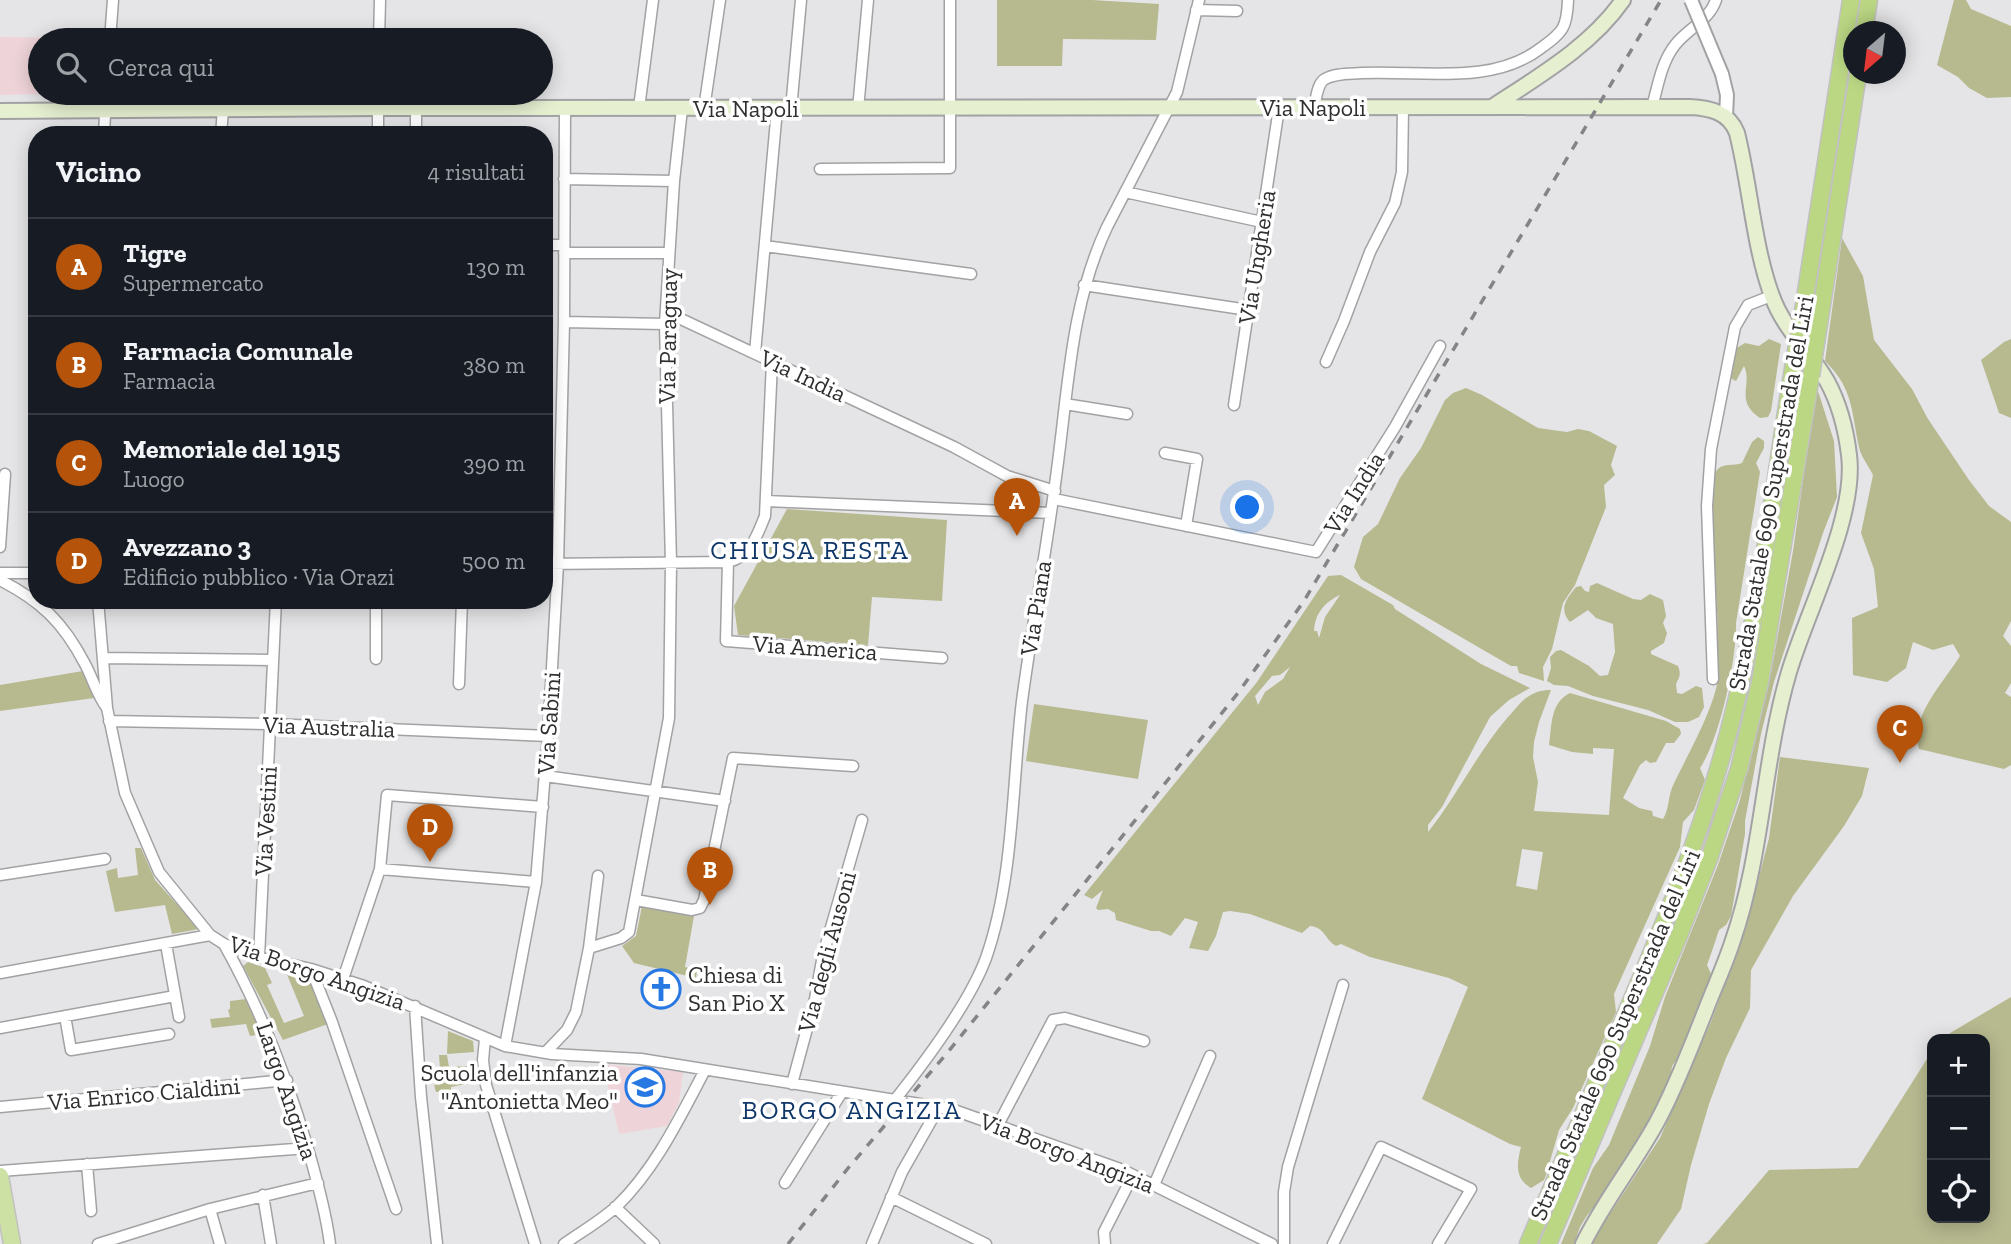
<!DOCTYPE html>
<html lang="it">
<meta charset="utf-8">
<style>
body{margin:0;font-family:"Zilla Slab",serif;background:#242831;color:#f1f3f6}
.controls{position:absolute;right:21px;bottom:21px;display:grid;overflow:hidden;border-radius:14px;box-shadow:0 4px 18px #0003}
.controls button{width:63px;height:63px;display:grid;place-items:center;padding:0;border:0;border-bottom:2px solid #363941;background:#171b24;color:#f1f3f6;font:35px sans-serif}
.compass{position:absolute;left:1843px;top:21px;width:63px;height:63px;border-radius:50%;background:#171b24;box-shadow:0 4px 18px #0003;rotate:208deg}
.you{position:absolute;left:1248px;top:508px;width:24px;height:24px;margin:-18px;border:5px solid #fff;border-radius:50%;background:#1a73e8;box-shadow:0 0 0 10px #1a73e833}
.badge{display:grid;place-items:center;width:46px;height:46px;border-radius:50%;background:#b45309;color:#fff;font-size:23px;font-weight:700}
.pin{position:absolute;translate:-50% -58px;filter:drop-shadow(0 2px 4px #0008)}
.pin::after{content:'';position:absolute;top:37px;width:24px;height:21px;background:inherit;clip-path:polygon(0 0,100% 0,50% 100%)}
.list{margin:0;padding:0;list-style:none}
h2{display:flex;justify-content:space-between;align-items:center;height:91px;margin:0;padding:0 28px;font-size:30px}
h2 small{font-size:23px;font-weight:400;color:#9ea1a6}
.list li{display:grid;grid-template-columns:46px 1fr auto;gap:21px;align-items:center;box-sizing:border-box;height:98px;padding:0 28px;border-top:2px solid #363941}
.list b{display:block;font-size:26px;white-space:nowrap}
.list p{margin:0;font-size:23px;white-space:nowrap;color:#9ea1a6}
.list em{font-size:23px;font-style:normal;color:#9ea1a6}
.icon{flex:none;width:38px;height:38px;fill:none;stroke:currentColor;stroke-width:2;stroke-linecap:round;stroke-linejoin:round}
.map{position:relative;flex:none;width:2011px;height:1244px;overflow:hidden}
.search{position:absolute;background:#171b24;box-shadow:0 4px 18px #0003;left:28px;top:28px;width:525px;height:77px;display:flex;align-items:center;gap:18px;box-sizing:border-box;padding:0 24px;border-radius:38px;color:#9ea1a6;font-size:26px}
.panel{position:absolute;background:#171b24;box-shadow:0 4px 18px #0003;left:28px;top:126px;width:525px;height:483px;border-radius:28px}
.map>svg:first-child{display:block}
.education{fill:#eed4d9}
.green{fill:#b7b98f;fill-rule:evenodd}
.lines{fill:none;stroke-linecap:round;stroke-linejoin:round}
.minor-casing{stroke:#a2a2a4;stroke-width:13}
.tertiary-casing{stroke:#a2a2a4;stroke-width:16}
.secondary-casing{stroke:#a2a2a4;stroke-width:18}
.primary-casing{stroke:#c1c1c1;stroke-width:19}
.trunk-casing{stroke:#c1c1c1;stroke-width:19}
.minor{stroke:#fff;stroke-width:10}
.tertiary{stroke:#fff;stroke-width:12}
.secondary{stroke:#e6f0d1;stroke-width:14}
.primary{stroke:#cce1a3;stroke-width:16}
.trunk{stroke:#bbd784;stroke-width:16}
.rail{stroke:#848486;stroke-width:3.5;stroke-dasharray:9 9;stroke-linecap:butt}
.tertiary-bridge-casing{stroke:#a2a2a4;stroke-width:16;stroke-linecap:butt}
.trunk-bridge-casing{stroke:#c1c1c1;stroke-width:19;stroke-linecap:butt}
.tertiary-bridge{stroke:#fff;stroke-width:12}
.trunk-bridge{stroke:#bbd784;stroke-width:16}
.labels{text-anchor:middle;stroke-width:7;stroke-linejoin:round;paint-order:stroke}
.street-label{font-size:24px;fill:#2f2f30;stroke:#fff}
.poi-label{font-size:24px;fill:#2f2f30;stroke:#fff;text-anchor:start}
.neighbourhood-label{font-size:26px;letter-spacing:2px;fill:#0f3669;stroke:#fff}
</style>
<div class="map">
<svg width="2011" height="1244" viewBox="0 0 2011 1244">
<rect width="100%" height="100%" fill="#e5e5e7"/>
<path class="education" d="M0,37l102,1v2h-62v53h57l-97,2z
M603,1064l80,8 -4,31 -12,23 -48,8z"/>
<path class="green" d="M997,0h95l67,4 -3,36 -93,-1 -1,27h-65z
M1954,0h12l5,9 40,17v71l-24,1 -18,-10 -11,-11 -21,-12z
M1842,238l21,38 11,64 38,49 16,30 41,61 20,26 22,16v99l-8,15 8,10v37l-6,10 6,4v68l-7,4 -85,-20c-10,-32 25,-67 41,-93l-7,-12 -20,6 -20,-8 -7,26 -19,14 -34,-7 -1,-57 26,-11 -4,-38 -13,-36 12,-58c-4,-8 -10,-16 -13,-24 -9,-37 -5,-61 -35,-90z
M1769,339l12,5 -10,67 -3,6 -8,1c-26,-17 -7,-34 -16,-52l-8,15 -4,-2 -5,-7 8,-23 10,-6 14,3z
M2011,339v79l-12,-5 -18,-53 23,-18z
M1466,388l16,7 56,33 29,4 11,-3 11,2 28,15 -6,19 4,10 -11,10 2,22 -31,78 -12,18 -11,46 -9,18 1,14 -25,-8 -2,-7h-6l-26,-15 -124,-72 -7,-12 9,-30 15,-13 22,-46 21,-30 24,-48 8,-7z
M1818,391l16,50 3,56 -14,36 -49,149 -13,52 -16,87v13l-14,82 -5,9 -7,5 -7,21 -5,14 5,11 -29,75 -11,15 -2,16 -39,77 -45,58 -6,10 -6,17h-13l32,-76 16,-23 41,-99 15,-49 53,-132 22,-65 31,-127 22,-122 22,-156z
M1758,437l6,4v7l-8,15 4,9 -24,151c1,35 -16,116 -36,145l5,12 -11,30 -11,12 -3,25 -66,147 2,18 -43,96 -14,22 -13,45 -2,5 -13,8c-17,-10 -14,-25 -10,-41l-11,-3 -88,-45 46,-112 -19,-9 -79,-21 -29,-13 -5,2c-11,-6 -11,-19 -26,-20l-8,7 -52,-19 -20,-3 -7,1 -7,24 -8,15 -19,-3 9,-26 -13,-4 -14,18 -12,-5h-8l-35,-11 -1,-7 -7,-4 -10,1 -2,-2 7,-18 -11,9 -8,-4 173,-213 71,-106 13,-1 52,30 2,4 86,55 49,24 -21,12 -19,17 -48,90 -14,18v7c29,-36 49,-79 80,-115 6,-6 11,-14 18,-19 9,-6 15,-8 25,-8l-12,32 -5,20 -1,15 5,25 -4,29 75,4 5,-66 -21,-1v6l-21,-2 -23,-7c3,-20 1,-42 21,-52l96,28 14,8 1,5 -7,9h-8l-10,19 -6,1 -4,-3 -6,5 -17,33 16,10 13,3 1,5 10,3c6,-9 5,-21 9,-31 11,-27 63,-110 42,-135 1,-7 2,-14 3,-21 4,-30 -17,-141 0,-162 5,-7 17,-4 25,-7l10,-21zM1340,595l-15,22 -6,21 -2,-7h-3c1,-18 11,-29 26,-36zM1290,667l-7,12 -18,13 -7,13 -3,-9 17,-20 8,-1zM1522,849l21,3 -6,38 -21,-4z
M787,509l160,11 -5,81 -70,-4 -4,48 -130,-10 -4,-29z
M1597,583l36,16 8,1 9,-6 13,6 3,16 -3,7 4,10 -3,10 -13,8v3l27,12c3,8 2,10 -2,18l1,9 5,1 14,-8 6,2 2,19 -5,10 -11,5h-13l-27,-12 -55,-14 -25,-10 -14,-1 -7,-4 4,-13 -1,-11 6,-6 5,-1 28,16 11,10 8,-1 7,-23 -2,-28 -17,-6 -8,-8 -18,12c-12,-13 -3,-24 6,-35l5,-1 4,5 4,1 1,-6z
M83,671l11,27 -94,13v-26z
M1034,704l114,16 -10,59 -112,-18z
M1780,757l89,11 -7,28 -18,30 -51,70 -42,74 -1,38 -24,50 -17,46 -18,61 -10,44 -24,35h-67l70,-106 51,-116 35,-94 23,-90z
M135,848h6l14,32 44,49 -27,5 -7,-29 -50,7 -9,-41 11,-3 1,10 20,-3z
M642,906l52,10 -9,51 12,3 -1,8 -62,-15 -12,-17 14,-10z
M248,962l17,6 7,15 -5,2 17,38 20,-7 -18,-44 24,6 18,46 -45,16 -40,-74z
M2011,997v247h-308l4,-1 62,-73 89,-2 74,-117v167h53v-179h-45z
M246,999l17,35 -13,2 -4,-12 -34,4 -2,-9 20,-2 -2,-7 2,-1v-8z
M448,1031l25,10 1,11 -27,2z
M439,1055h8l2,12 18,-1 3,17 -19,4v4l-15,1 -2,-7 7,-1z"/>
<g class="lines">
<g class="minor-casing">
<path id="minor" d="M1196,10l41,1
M110,40l3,-40
M379,40l1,-40
M1652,107c6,-21 9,-44 23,-62 13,-17 34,-24 41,-45
M639,108l14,-108
M1314,108c2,-8 3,-25 11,-29 10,-6 26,-5 37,-6 58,-3 130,13 179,-25 22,-16 26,-20 27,-48
M416,109v26
M704,109l16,-109
M791,109l10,-109
M858,109l10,-109
M104,135l2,-42
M221,135l2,-26
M378,135v-42
M820,169l130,-1v-168
M564,179l110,2
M1125,192l137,30
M544,245h20
M765,246l206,28
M564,253h105
M1084,285l164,25
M666,312l288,135 53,29 48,15
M564,322l101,2
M755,353l22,-244
M1326,362l18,-41 26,-69 25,-49 7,-31 1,-64
M1065,404l62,10
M1234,405l45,-297
M1165,453l32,6 -11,67
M1054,499l262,53 79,-125 45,-81
M766,501l285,12
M0,547l5,-73
M728,562l-2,79 216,17
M544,564l184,-2c22,-5 29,-26 37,-46l7,-154
M0,573h37
M0,580c41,21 63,42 85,84 8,15 12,31 22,44l18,85 34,79 51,63 14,9 35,13 52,12 53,17 141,60 47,8 89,5 310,50 172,61 149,74
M98,600l9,108
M376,600v59
M103,658l170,2
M1713,679l-6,-173 4,-57 24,-122 13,-22 23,-9
M459,684l3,-84
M109,721l161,3 278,12
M545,776l180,25
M380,869l156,13
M0,875l105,-16
M636,900l56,10 8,-2 4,-8 29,-142 120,8
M166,944l13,73
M224,944c37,66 63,133 84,205 9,31 18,63 22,95
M589,948l32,-10 8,-6 40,-214 2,-155 -6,-239 9,-143 8,-72
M259,957l17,-357
M311,969l21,53 64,187
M0,973l210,-38
M343,979l37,-110 7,-74 156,12
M415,1006l6,91 16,147
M65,1016l6,34 98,-16
M0,1028l175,-32
M485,1039l-2,21 3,25 49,159
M505,1046l31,-164 12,-146 10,-172 6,-242 1,-213
M545,1053l22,-23 9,-18 13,-64 9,-72
M792,1084l23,-85 8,-44 39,-135
M894,1101c31,-39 75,-97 92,-143 28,-80 26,-173 36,-257 11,-82 27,-164 37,-247 10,-78 14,-155 48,-227l70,-135 22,-92
M0,1107l287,-27
M998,1125l55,-105 12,-2 79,23
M87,1164l4,47
M0,1171l308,-23
M785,1183l57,-91
M1154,1185l56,-129
M263,1195l8,49
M891,1197l95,47
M615,1207l39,37
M210,1209l10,35
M98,1244l112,-35 108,-26
M564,1244c17,-12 38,-24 53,-38 39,-38 63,-89 88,-136
M872,1244l30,-72 37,-65
M1105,1244l-1,-12 29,-57
M1284,1244v-52l4,-25 55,-182
M1333,1244l48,-97 90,42 -33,55"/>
</g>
<g class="tertiary-casing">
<path id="tertiary" d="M1722,74l5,21 -1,21"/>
</g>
<g class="secondary-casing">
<path id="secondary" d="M1492,107c47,-31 99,-61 131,-107
M0,111l378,-3 1312,-1c20,1 39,5 47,26 13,52 17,115 35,163 12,34 38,55 55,85 12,22 19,49 22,74 8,61 -42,156 -60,217 -26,88 -26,181 -56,268 -8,25 -19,48 -28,72 -15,37 -29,75 -48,110 -23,42 -53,79 -74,122"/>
</g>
<g class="primary-casing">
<path id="primary" d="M0,1176l12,68"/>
</g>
<g class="trunk-casing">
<path id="trunk" d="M1864,32l5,-32
M1802,318l49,-318
M1817,337l41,-263
M1528,1244c31,-73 62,-146 93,-219 38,-89 76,-179 102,-273 37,-129 49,-263 72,-395
M1548,1244l130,-306 31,-79 30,-90 21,-87 51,-306"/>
</g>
<use href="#minor" class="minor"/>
<use href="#tertiary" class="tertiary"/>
<use href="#secondary" class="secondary"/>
<use href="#primary" class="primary"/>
<use href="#trunk" class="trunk"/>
<path class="rail" d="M788,1244l61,-77 99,-115 290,-359 66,-92 357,-601"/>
<g class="tertiary-bridge-casing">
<path id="tertiary-bridge" d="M1691,0l31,74"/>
</g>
<g class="trunk-bridge-casing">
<path id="trunk-bridge" d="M1795,357l7,-39
M1811,376l6,-39"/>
</g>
<use href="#tertiary-bridge" class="tertiary-bridge"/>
<use href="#trunk-bridge" class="trunk-bridge"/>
</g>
<defs>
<g id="church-ring" transform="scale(2.0125)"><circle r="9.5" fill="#fff" stroke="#2778e3" stroke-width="1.5"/><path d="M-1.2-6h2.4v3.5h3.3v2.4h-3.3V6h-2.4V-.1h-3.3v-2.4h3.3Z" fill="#2778e3"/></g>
<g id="school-ring" transform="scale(2.0125)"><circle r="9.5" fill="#fff" stroke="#2778e3" stroke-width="1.5"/><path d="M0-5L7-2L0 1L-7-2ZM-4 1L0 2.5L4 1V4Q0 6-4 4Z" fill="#2778e3"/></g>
</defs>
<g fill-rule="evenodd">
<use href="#church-ring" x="661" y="989"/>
<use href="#school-ring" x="645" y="1087"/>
</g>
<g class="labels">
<g class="street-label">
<text x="1313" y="116">Via Napoli</text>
<text x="746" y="117">Via Napoli</text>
<text transform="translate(1257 257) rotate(-81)" y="8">Via Ungheria</text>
<text transform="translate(668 336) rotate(-89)" y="8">Via Paraguay</text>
<text transform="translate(803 376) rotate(25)" y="8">Via India</text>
<text transform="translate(1354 493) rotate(-58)" y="8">Via India</text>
<text transform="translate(1771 493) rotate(-80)" y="8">Strada Statale 690 Superstrada del Liri</text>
<text transform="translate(1036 608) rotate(-81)" y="8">Via Piana</text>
<text transform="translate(815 648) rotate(4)" y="8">Via America</text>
<text transform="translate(549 723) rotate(-86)" y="8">Via Sabini</text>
<text transform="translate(329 727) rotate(2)" y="8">Via Australia</text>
<text transform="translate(266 821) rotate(-87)" y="8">Via Vestini</text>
<text transform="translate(827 952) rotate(-75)" y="8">Via degli Ausoni</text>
<text transform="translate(317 973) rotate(19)" y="8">Via Borgo Angizia</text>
<text transform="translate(1615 1035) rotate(-67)" y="8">Strada Statale 690 Superstrada del Liri</text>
<text transform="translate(287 1091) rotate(71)" y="8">Largo Angizia</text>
<text transform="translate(144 1094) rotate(-5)" y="8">Via Enrico Cialdini</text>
<text transform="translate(1067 1153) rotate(21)" y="8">Via Borgo Angizia</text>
</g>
<g class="poi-label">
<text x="688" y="983">Chiesa di<tspan x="688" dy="28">San Pio X</tspan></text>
<text x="618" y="1081" text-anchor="end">Scuola dell'infanzia<tspan x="618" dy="28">"Antonietta Meo"</tspan></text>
</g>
<g class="neighbourhood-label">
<text x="810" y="559">CHIUSA RESTA</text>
<text x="852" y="1119">BORGO ANGIZIA</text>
</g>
</g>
</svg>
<div class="controls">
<button>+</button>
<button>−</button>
<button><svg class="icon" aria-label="locate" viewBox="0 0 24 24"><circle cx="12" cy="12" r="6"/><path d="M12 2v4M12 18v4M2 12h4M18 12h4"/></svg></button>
</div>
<svg class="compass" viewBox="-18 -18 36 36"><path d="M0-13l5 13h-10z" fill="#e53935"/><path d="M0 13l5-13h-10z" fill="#9ea1a6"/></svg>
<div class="you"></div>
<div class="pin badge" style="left:1017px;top:536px">A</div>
<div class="pin badge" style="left:710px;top:905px">B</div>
<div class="pin badge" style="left:1900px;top:763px">C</div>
<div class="pin badge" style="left:430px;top:862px">D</div>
<div class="search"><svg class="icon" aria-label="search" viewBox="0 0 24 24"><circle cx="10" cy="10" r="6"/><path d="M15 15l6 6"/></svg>Cerca qui</div>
<section class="panel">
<h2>Vicino<small>4 risultati</small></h2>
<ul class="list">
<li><span class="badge">A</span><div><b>Tigre</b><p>Supermercato</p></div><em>130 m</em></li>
<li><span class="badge">B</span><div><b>Farmacia Comunale</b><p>Farmacia</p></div><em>380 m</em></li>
<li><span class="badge">C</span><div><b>Memoriale del 1915</b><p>Luogo</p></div><em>390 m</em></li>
<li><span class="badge">D</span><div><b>Avezzano 3</b><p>Edificio pubblico · Via Orazi</p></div><em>500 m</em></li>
</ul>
</section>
</div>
